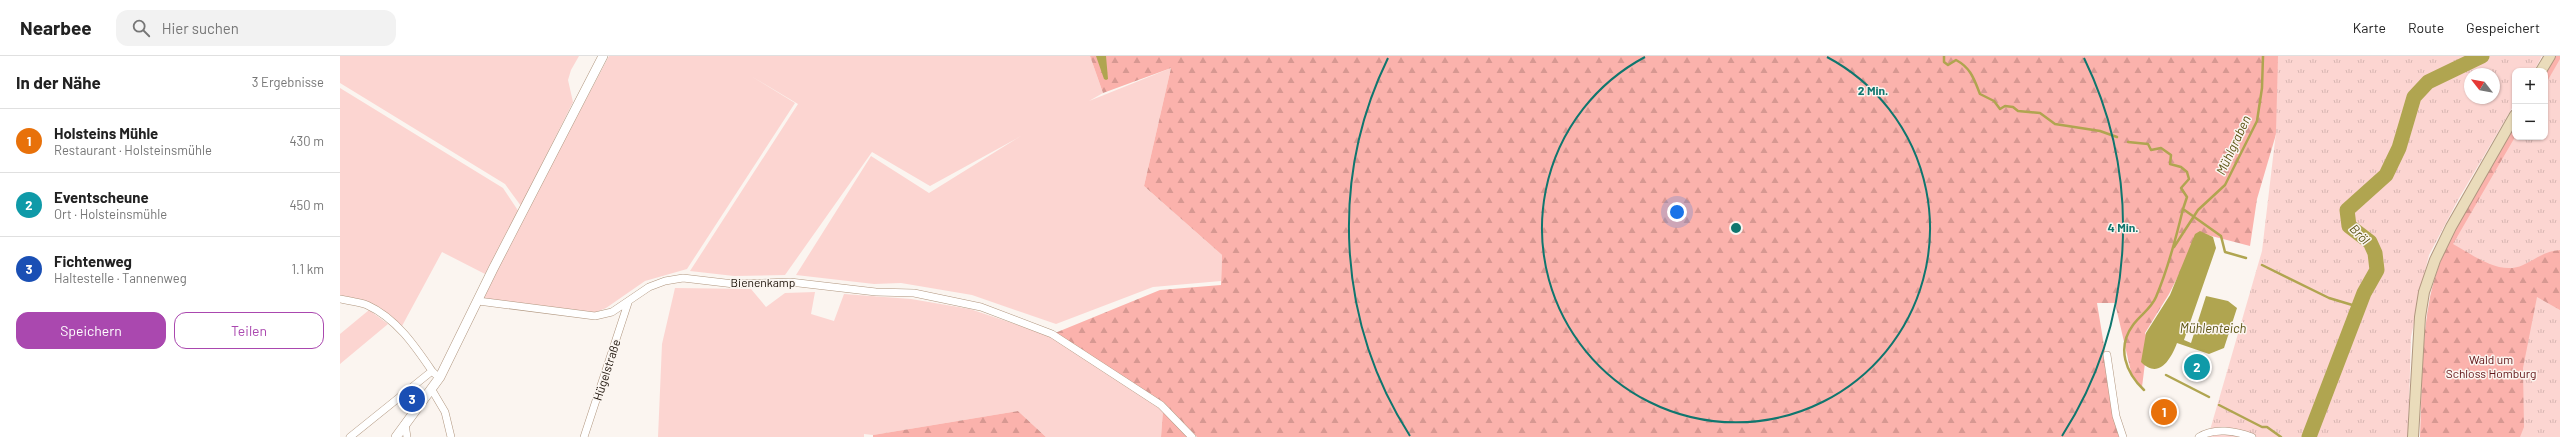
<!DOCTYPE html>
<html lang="de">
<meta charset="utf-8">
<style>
body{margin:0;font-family:Barlow,sans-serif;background:#f2f2f2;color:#222}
.controls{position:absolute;right:12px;top:12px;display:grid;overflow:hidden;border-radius:8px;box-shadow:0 1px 3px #0004}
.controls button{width:36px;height:36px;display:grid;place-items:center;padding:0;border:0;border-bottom:1px solid #e0e0e0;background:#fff;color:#222;font:20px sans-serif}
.compass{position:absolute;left:2124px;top:12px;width:36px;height:36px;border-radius:50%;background:#fff;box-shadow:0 1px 3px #0004;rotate:301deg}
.you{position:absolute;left:1337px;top:156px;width:14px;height:14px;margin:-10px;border:3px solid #fff;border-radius:50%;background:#1a73e8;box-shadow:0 0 0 6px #1a73e833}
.badge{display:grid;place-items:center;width:26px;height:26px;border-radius:50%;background:#aa48af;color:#fff;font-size:13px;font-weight:700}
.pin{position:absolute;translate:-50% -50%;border:2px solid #fff;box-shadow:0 1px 4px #0006}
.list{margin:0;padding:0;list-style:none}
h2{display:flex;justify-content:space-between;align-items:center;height:52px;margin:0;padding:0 16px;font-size:17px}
h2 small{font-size:13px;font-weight:400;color:#767676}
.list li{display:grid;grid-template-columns:26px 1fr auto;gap:12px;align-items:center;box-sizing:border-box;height:64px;padding:0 16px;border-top:1px solid #e0e0e0}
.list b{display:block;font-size:15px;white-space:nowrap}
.list p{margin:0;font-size:13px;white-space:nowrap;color:#767676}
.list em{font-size:13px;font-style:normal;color:#767676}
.actions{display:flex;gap:8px;padding:12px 16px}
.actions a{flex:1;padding:9px 0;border:1px solid #aa48af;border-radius:12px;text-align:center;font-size:14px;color:#aa48af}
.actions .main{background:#aa48af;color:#fff}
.icon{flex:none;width:22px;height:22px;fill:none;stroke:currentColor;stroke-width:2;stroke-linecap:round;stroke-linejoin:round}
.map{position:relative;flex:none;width:2220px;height:381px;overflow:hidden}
header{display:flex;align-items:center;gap:24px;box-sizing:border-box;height:56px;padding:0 20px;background:#fff;border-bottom:1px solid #e0e0e0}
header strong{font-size:19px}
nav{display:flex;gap:22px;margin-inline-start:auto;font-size:14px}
.search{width:280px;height:36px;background:#f2f2f2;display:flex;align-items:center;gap:10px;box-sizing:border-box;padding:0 14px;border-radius:12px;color:#767676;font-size:15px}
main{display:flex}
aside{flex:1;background:#fff}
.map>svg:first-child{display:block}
.grass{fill:#fcd5d1}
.forest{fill:url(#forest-firs)}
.park{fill:url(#park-tufts);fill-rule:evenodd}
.water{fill:#b0a550}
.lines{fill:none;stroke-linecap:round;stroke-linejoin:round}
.stream{stroke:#b0a550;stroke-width:2.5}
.river{stroke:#b0a550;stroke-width:15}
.minor-casing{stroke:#b0967f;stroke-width:8}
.tertiary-casing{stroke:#b0967f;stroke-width:10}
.secondary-casing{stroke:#b0967f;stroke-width:12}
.minor{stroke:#fff;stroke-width:7}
.tertiary{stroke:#fff;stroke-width:9}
.secondary{stroke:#eadcbb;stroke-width:10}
.ring{fill:none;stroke:#0f766e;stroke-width:2}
.labels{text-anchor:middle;stroke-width:3;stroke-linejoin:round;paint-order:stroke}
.street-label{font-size:12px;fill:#1b1108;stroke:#fbf5f0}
.park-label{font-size:12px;fill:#601215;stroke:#fbf5f0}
.water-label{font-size:13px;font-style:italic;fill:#5b5312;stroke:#fbf5f0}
.centre{fill:#0f766e;stroke:#fbf5f0;stroke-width:2}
.ring-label{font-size:12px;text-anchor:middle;font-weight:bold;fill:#0f766e;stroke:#fbf5f0;stroke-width:3;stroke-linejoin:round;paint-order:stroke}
</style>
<header>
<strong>Nearbee</strong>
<div class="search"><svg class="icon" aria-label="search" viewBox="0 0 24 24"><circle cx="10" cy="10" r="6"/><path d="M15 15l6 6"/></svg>Hier suchen</div>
<nav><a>Karte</a><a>Route</a><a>Gespeichert</a></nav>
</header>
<main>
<aside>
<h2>In der Nähe<small>3 Ergebnisse</small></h2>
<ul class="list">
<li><span class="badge" style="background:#e8710a">1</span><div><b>Holsteins Mühle</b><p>Restaurant · Holsteinsmühle</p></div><em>430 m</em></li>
<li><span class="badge" style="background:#0f9aa8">2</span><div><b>Eventscheune</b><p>Ort · Holsteinsmühle</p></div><em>450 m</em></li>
<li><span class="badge" style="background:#1a4fb4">3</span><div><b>Fichtenweg</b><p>Haltestelle · Tannenweg</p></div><em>1.1 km</em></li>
</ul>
<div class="actions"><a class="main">Speichern</a><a>Teilen</a></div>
</aside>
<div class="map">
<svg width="2220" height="381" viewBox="0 0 2220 381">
<defs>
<pattern id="forest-firs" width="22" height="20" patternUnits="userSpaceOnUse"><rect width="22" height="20" fill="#fbb2ac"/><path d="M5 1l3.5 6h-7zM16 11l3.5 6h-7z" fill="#d79892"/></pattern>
<pattern id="park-tufts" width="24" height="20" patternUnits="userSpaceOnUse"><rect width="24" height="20" fill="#fcd5d1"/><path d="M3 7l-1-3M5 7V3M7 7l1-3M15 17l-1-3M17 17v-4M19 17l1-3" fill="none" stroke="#d7b6b2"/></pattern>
</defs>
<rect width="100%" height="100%" fill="#fbf5f0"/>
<path class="grass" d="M0,0h239l-8,14 -3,10 5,22 -52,104 -16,-22 -165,-101z
M269,0h481l13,37 -14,8 82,-33 -27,118 78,69 -1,26 -68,6 -97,37 -84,-29 -71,-12 -27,1 -78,-9 75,-119 58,37 92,-57 -91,50 -58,-34 -87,123 -51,1 -44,-5 108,-167 -47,-28 44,27 -108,166 -42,12 -39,27 -12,5 -114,-13z
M0,32l163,100 16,24 -34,62 -43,-22 -40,74c-19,-16 -37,-26 -62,-30z
M335,232l76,1 15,18 19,-14 30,-1 -4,22 23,7 10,-27 67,5 59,10 84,28 109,73 -2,27h-115l-28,-26 -145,24 -9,-1v3h-206l4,-93z
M29,254l19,14 -48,40v-30z"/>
<path class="forest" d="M750,0h1209l-42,143 -7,47 -50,-13 -31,61 -24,39 3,6 -6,48 -10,-11 -17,-73h-18l22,134h-922l-30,-31 -112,-73 105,-43 61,-5 1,-30 -78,-69 27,-118 -68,25z
M2216,0h4v381h-140c2,-46 1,-94 10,-140 13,-62 54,-118 85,-172v12h30v-62z
M823,354l26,27h-28z
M678,355l28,26h-173v-2z"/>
<path class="park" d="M1938,0h264l-8,15h-19v32l-57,97 -29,55 -4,16 -14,66 -3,100h-200l54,-186 14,-119zM2130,18h24v24h-24z
M2220,3v191c-15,1 -24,9 -37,15 -23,11 -50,-10 -70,-21l62,-107h30v-52z
M2197,241l23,13v127h-40l4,-10 -1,-59z"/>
<path class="water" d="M756,0h10l2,23 -2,1 -2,-1z
M1860,175l13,6 3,11 -32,92 7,3 15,-47 22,5 9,7 -13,40 -15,6 -32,-11c-6,16 -18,37 -36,19l5,-29 24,-38 25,-61z"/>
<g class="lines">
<path class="stream" d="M1604,0v6l4,3 8,-5c15,8 18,19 24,34l14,7 6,8 5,-3 8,1 5,4 22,2 15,11 45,7 17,6
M1788,86l20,2 3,6 10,-2 10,7 -1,9 11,3 6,5 2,7 -8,9 6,9 -4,12 38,27 4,16 21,6
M1834,191l24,-37 27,-25 32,-64 5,-33 1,-32
M1922,209l67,33 30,9
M1826,319l43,22
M1804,334c-18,-17 -28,-42 -11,-65 7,-10 18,-16 23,-28 12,-28 20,-59 27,-88
M1879,349l43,22h5l14,10"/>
<path class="river" d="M1969,381l55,-144 13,-23 -2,-17 -5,-11 -21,-16 -2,-16 39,-35 13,-27 15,-51 14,-15 54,-26"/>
<g class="minor-casing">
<path id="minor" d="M0,243c9,2 19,3 27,6 29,13 48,41 65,66
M138,245l117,15 17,-4 37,-25 16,-6 18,-3 51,6 56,-2 86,10 38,1 67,14 71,27 109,71 31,32
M1767,299l9,61 7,21
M92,334l13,22 6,25
M65,368l2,13
M10,381l82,-66 3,3
M244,381l44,-134
M1859,381c15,-10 37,-6 53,0"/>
</g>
<g class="tertiary-casing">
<path id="tertiary" d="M56,381l44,-60 53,-108 110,-213"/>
</g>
<g class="secondary-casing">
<path id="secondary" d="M2201,15l9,-15
M2073,381l7,-120 4,-25 11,-32 16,-33 64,-112"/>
</g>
<use href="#minor" class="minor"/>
<use href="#tertiary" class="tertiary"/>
<use href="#secondary" class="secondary"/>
</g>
<g class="ring">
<path d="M1487 1A194 194 0 1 1 1305 1"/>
<path d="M1070 380A387 387 0 0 1 1048 2M1744 2A387 387 0 0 1 1722 380"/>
</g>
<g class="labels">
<g class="street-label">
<text x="423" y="231">Bienenkamp</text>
<text transform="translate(267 314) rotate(-72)" y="4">Hügelstraße</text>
</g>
<g class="park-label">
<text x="2151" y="308">Wald um<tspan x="2151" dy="14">Schloss Homburg</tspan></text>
</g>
<g class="water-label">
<text transform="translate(1893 89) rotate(-65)" y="5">Mühlgraben</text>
<text transform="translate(2020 178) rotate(46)" y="5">Bröl</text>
<text x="1873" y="277">Mühlenteich</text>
</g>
</g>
<circle cx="1396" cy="172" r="6" class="centre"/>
<g class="ring-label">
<text x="1533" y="39">2 Min.</text>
<text x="1783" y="176">4 Min.</text>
</g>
</svg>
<div class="controls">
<button>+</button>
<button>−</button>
</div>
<svg class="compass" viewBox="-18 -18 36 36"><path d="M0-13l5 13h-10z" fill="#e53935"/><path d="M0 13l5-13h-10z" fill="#767676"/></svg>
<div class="you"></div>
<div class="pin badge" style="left:1824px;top:356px;background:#e8710a">1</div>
<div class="pin badge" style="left:1857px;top:311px;background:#0f9aa8">2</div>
<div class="pin badge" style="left:72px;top:343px;background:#1a4fb4">3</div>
</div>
</main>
